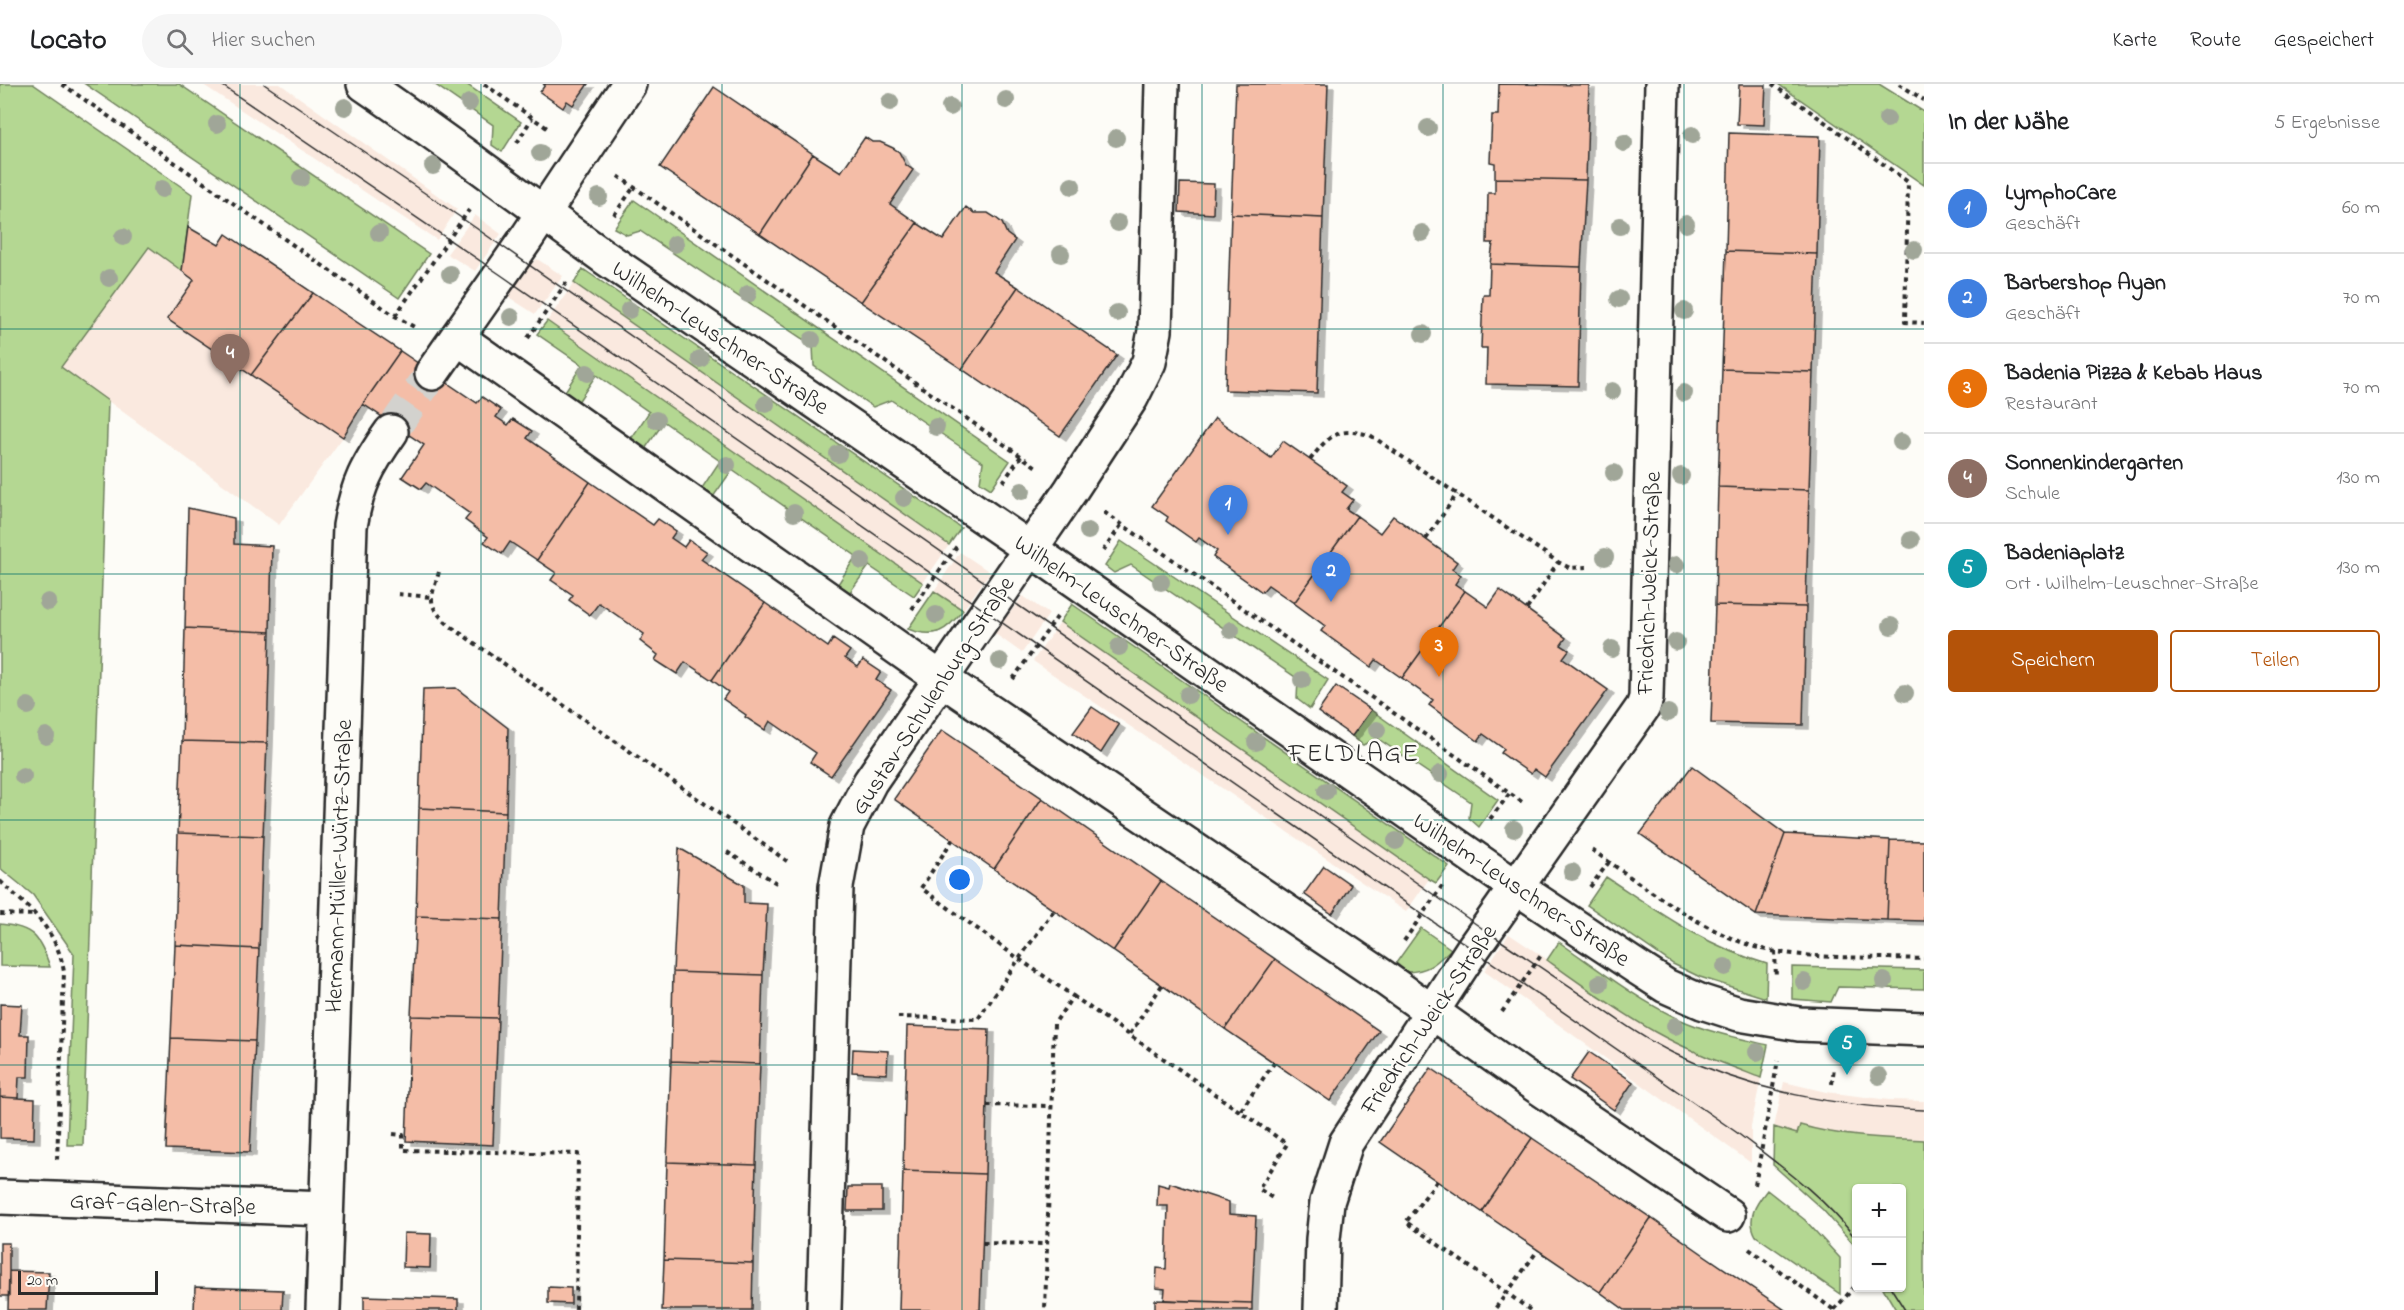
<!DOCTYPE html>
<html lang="de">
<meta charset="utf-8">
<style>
body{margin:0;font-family:"Indie Flower",sans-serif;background:#f6f6f6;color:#202124}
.controls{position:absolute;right:18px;bottom:18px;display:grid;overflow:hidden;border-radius:6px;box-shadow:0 2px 4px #0004}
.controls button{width:54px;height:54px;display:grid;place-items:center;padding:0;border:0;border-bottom:2px solid #e0e0e0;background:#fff;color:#202124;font:30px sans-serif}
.scale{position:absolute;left:18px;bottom:15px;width:140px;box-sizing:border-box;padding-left:6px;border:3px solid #2b2b2b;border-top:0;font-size:16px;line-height:21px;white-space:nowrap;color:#2b2b2b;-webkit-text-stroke:4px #fdfcf7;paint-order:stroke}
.you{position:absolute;left:960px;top:796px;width:21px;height:21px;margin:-15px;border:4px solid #fff;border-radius:50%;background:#1a73e8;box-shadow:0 0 0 9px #1a73e833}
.badge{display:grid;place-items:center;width:39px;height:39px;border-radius:50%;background:#b45309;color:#fff;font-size:20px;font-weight:700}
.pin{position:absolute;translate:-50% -50px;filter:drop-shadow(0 2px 3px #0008)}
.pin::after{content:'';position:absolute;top:32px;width:21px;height:18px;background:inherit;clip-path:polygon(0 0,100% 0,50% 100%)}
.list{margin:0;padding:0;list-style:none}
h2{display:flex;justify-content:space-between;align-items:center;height:78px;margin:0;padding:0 24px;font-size:26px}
h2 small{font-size:20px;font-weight:400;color:#757577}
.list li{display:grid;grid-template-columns:39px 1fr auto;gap:18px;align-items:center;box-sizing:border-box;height:90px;padding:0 24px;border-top:2px solid #e0e0e0}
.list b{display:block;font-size:22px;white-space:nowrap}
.list p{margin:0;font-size:20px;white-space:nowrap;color:#757577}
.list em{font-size:20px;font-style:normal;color:#757577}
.actions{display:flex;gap:12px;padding:18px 24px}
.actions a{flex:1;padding:14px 0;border:2px solid #b45309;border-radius:6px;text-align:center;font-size:21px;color:#b45309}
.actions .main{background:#b45309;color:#fff}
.icon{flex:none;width:33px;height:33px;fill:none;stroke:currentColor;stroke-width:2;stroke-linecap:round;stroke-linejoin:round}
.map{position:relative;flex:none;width:1924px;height:1226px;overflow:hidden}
header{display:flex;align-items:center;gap:36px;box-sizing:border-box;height:84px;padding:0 30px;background:#fff;border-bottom:2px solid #e0e0e0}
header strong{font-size:28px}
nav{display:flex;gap:33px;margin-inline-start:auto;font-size:21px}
.search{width:420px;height:54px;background:#f6f6f6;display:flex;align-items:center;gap:15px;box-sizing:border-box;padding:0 21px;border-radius:33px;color:#757577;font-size:22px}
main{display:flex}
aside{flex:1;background:#fff}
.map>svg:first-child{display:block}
.built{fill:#fae9df}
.green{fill:#b4d792;stroke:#70815e;stroke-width:1.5}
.building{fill:#f4bda7;stroke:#2b2b2b;stroke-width:1.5;filter:url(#shadow)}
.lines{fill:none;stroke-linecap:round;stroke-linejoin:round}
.minor-tunnel{stroke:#d3d2ce;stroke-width:33;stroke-dasharray:33 16;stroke-linecap:butt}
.minor-casing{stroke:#2b2b2b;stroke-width:38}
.tertiary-casing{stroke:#2b2b2b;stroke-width:38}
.path{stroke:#2b2b2b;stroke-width:4;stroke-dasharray:4.5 4.5;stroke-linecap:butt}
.minor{stroke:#fdfcf7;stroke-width:33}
.tertiary{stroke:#fdfcf7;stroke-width:33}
.tram{stroke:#2b2b2b;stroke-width:1.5}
.tree{fill:#a0a698}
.grid{fill:none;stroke:#0f766e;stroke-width:1.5;stroke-opacity:0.55}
.labels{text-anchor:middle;stroke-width:5;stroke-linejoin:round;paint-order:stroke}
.street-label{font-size:24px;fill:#2b2b2b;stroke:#fdfcf7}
.neighbourhood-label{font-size:26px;letter-spacing:1.5px;fill:#2b2b2b;stroke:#fdfcf7}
</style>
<header>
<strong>Locato</strong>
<div class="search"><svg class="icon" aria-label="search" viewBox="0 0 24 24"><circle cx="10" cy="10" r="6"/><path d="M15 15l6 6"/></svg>Hier suchen</div>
<nav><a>Karte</a><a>Route</a><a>Gespeichert</a></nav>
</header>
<main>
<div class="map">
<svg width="1924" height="1226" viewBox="0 0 1924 1226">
<defs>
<filter id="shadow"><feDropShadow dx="6" dy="4" stdDeviation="0" flood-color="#0004"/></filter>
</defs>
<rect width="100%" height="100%" fill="#fdfcf7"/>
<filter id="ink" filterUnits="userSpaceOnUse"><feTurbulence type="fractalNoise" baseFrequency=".0167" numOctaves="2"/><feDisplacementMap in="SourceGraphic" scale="12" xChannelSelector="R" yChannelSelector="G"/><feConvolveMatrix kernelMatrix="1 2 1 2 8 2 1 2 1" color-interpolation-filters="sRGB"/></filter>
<g filter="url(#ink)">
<path class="built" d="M202,0h78l177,125 -20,31z
M475,131l26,19 -26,37 -28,-17z
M188,143l31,18 7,-11 174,117 -37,53 -20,33 -64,88 -218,-158 89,-120 32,24z
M537,175l26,17 -28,38 -28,-18 19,-28z
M574,199l375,262 -26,38 -376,-262z
M960,468l30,20 -27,38 -29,-19z
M1023,512l26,18 -27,39 -28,-20z
M1060,538l369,257 -23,33 -373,-251z
M1509,850l146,98 51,24 55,22 -10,48v37l-267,-192z
M1784,998l42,10 63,8 35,1v39l-57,-2 -49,-8 -17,-5 -3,9 -24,-7z"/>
<path class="green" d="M0,0h33l159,110 -10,77 -33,-24 -88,120 47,34 -25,744h-16l7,-191 -41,-59 -33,-27z
M85,0h94l250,170 -30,44z
M434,0h32l55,38 -19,30 -10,-7 1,-20z
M1778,0h101l45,28v73z
M634,116l376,261 -19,28 -11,-7 3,-20 -92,-62 -18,7 -59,-41 -1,-20 -173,-115 -13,4 -13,-7z
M583,185l378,259 -12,17 -375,-262z
M547,237l376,262 -9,13 -45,-30 -19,26 -12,-8 18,-28 -124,-86 -19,27 -11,-9 18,-27 -56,-39 -19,27 -14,-10 18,-27 -53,-37 -18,27 -14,-9 18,-28 -45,-31z
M1121,457l207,139 -18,29 -13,-10 1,-20 -167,-114 -17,8 -9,-7z
M934,507l29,19c-17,22 -28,29 -55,19z
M1072,520l377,262 -13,17 -7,-4 -369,-257z
M1371,626l127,90 -19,27 -10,-9 2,-16 -94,-64 -14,7 -11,-9z
M1606,793c53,35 99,69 161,87l-1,34 -66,-21 -27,-13 -86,-59z
M0,840c33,3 40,13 50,43l-50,-1z
M1421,844l30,21c-16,15 -22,22 -44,23l-11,-9z
M1559,858c39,27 77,57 120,77 28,13 59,19 89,26l-7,33c-36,-14 -72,-27 -106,-46 -37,-21 -73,-47 -108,-72z
M1792,883l132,3v19l-86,-2 -7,15 -39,-3z
M1800,1041c41,12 82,13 124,15v170h-28l-13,-22h19v-100h-46v59l-33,-37 -50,-45 1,-38 23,7z
M1767,1106l38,30 35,38v36l-84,-58c-10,-18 0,-32 11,-46z"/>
<path class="building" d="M543,0h45l-15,21 -6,-4 -4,7 -23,-16 5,-7z
M1236,0h92l-5,134 -92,-4z
M1499,0l90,1 -3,95 -91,-2v-15l-5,-1 2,-47h6z
M1739,1h27l-2,40 -27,-1z
M714,3l99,67 -53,80 -100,-67z
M1729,49l91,3 -3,118 -91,-3z
M865,53l7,5h8l13,6 6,4 7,13 7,5 -23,34 27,19 -56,79 -101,-68 53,-80 28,18z
M1495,94l91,2 -5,87 -91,-3 3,-21h-6l1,-50h7z
M1180,99l34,1 -1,30 -34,-2z
M966,123l8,6h14l8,5 6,5 5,11 8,6 -21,32 24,15 -56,82 -101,-67 56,-79 26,17z
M1231,130l92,4 -6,175 -92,-3z
M188,143l31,18 7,-11 87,59 -62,82 -84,-56 27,-39 -12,-9z
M1726,167l91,3 -4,118 -91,-3z
M1490,180l91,3 -3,119 -92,-2 1,-36h-6l2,-53h6z
M1018,203l99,68 -57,81 -98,-67z
M313,209l87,58 -37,53 -20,33 -92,-62z
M400,267l77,52 5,-6 19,13 -5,7 12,8 5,-6 19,12 -5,7 63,44 -53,78 -27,-18 -8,12 -18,-12 4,-5 -23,-17 5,-6 -44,-31 -5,6 -19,-12 22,-32 -61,-41z
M1722,285l91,3 -4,118 -91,-3z
M1215,334l56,40 12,-17 64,45 -5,6 11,8 -7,9 11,7 -63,87 -26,-18 -6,7 -49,-35 4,-6 -18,-13 -3,4 -30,-21 2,-4 -16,-11z
M590,398l63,43 5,-6 18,12 -5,7 13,9 5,-7 18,12 -6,7 64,44 -53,77 -27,-18 -8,12 -22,-14 3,-5 -18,-14 4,-7 -45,-31 -9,12 -21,-15 4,-5 -22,-15 5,-7 -19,-13z
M1718,403l91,3 -3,117 -91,-2z
M188,424l46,10v26l38,2 -2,86 -85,-4z
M1357,432l23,17 13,-17 64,46 -5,7 9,6 -6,9 10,7 -63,87 -26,-18 -5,7 -50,-36 4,-5 -31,-23z
M1500,506l66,48 -5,7 8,5 -6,8 45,32 -63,87 -11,-8 -3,5 -30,-21 3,-4 -21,-15 -5,7 -49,-36 4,-5 -31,-22 63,-87 23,16z
M765,519l63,44 5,-8 17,12 -5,7 13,9 5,-7 18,12 -5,8 15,10 -60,86 -21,-14 6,-9 -46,-32 -5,9 -20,-13 1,-2 -23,-16 5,-7 -16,-12z
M1715,521l91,2 -3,118 -92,-2z
M185,544l85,4 -3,111 -85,-2z
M1336,602l35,24 -19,26 -34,-24z
M456,604l52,40 -2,84 -87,-4 4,-119z
M1092,623l27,18 -18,28 -28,-20z
M942,646l100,68 -48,71 -100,-70z
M182,657l85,2 -4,93 -85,-3z
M1692,682l93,68 -29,81 -116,-81z
M1042,714l119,83 -48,70 -119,-82z
M419,724l87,4 -4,107 -86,-3z
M178,749l85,3 -4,113 -84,-4z
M1785,750l105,6 -3,80 -131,-5z
M1890,756l34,1v80l-37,-1z
M679,764l65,37v18l23,1 -4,71 -90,-3z
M1324,782l27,19 -19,29 -28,-20z
M1161,797l114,78 -50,70 -112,-78z
M416,832l86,3 -4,99 -87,-2z
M175,861l84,4 -4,92 -84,-3z
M1275,875l104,72 -49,70 -105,-72z
M673,888l90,3 -3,89 -89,-3z
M0,920l22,1 -2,30h9l-1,42h-9l-1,21 -18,-1z
M411,932l87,2 -5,127 -87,-4z
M907,942l82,3 -4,145 -82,-3z
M171,954l84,3 -5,111 -84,-3z
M853,965l35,2 -1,23 -35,-2z
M1589,968l44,30 -19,28 -44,-31z
M671,977l89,3 -4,101 -89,-3z
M1431,984l101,70 -50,74 -102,-70z
M0,1013l35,2 -1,40 -34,-1z
M1532,1054l119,80 -51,74 -118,-80z
M667,1078l89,3 -3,98 -89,-3z
M903,1087l82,3 -5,136h-81z
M1170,1099l59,19v12l27,2 -4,87 -88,-3 1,-11 -9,-1 1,-20 9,1 2,-63h-11l1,-22 11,3z
M848,1103h34v24h-35z
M1651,1134l53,37 81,55h-160l-25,-18z
M404,1149l27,1 -1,34 -27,-1z
M0,1159h9v53h-9z
M664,1176l89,3 -1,47h-90z
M9,1187l40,1 -2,38h-39z
M195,1203l88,3 -1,20h-88z
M548,1203l23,1v16l-23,-1z
M364,1212l94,3v11h-94z
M1155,1216l97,3v7h-97z"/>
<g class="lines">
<path class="minor-tunnel" d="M391,348l41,-59"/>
<g class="minor-casing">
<path id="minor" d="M458,254l482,340 436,294 152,108 200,135
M432,289l96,-137 101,-152
M0,1113l326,12
M323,1226l27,-784c7,-41 17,-60 41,-94
M824,1226l12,-423 11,-61 23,-44 201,-292 60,-92 18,-36 6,-31 7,-247
M1321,1226l2,-71 4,-37 19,-59 126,-193 171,-243 3,-9 16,-614"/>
</g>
<g class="tertiary-casing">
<path id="tertiary" d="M364,0c82,56 162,117 243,175l422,289 487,339 119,79 31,20 36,16 37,12 60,10 125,5"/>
</g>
<path class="path" d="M62,0l333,232 19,11
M484,0l66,46
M1772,0l136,98 -3,140 19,1
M1899,0l25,16
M517,59l15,-25
M618,92l420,292
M614,131l20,-28
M395,232l74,-106
M528,254l40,-58
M1310,376c19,-25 27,-33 60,-25l188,127 12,6 18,-1
M1003,398l18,-26
M1104,428l421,292
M1426,455l31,-45
M1103,467l19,-27
M439,488c-9,29 -13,32 11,54l337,235
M398,510l33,3
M912,525l45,-63
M1527,525l31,-47
M1013,595l44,-62
M1490,735l20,-26
M953,755l-32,49 98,71 35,-49
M1592,766c51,35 123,93 185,102 48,7 98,5 147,7
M727,768l51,32
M0,797c30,28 57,48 64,91l-7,188
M1590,803l19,-25
M0,830l36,1
M1404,857l38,-55
M1775,867l1,27
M1073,912l214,148 -28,45 15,10
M1502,928l40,-58
M898,933l80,2 41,-60 54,37 -19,28 -9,286
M1130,950l32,-49
M1832,1000l2,-17
M987,1021l64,1
M1241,1026l33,-47
M393,1050l10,1v15l175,4 -2,156
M1437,1097l-31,41 101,71 -13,17
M1755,1101l23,-125
M983,1159l63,1
M1749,1165l85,61
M1530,1226l-23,-17 31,-43
M1834,1226l22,-25"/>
<use href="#minor" class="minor"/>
<use href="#tertiary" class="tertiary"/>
<path class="tram" d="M220,0l281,191 1235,857c43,33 87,63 120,107
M264,0l199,135 1023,712c35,23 70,47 106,71 26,18 52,37 81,51 81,39 161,53 251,57
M1891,1204l14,22"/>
</g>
<g class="tree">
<circle cx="1006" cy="16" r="9"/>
<circle cx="890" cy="18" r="9"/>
<circle cx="469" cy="19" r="9"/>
<circle cx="345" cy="23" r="9"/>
<circle cx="950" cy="23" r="9"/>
<circle cx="1887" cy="35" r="9"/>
<circle cx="217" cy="40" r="9"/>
<circle cx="1428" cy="44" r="9"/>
<circle cx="1692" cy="51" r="9"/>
<circle cx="1116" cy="54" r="9"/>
<circle cx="1624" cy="59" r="9"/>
<circle cx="540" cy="69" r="9"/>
<circle cx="433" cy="82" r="9"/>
<circle cx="301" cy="94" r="9"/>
<circle cx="1072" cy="102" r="9"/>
<circle cx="162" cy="105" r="9"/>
<circle cx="599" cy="113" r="9"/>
<circle cx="1118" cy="139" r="9"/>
<circle cx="1686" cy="140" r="9"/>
<circle cx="1620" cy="142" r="9"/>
<circle cx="379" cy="149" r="9"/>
<circle cx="1422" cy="149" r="9"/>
<circle cx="123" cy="153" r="9"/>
<circle cx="675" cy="160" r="9"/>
<circle cx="1914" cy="166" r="9"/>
<circle cx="1061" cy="170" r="9"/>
<circle cx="450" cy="190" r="9"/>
<circle cx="109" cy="194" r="9"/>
<circle cx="748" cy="210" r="9"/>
<circle cx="1619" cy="215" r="9"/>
<circle cx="629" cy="226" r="9"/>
<circle cx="1684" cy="227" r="9"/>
<circle cx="1117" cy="229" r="9"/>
<circle cx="511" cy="233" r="9"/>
<circle cx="1423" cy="250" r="9"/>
<circle cx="812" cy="256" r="9"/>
<circle cx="700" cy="275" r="9"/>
<circle cx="587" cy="289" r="9"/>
<circle cx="1612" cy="307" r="9"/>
<circle cx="1684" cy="309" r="9"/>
<circle cx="766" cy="320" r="9"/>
<circle cx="656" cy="336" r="9"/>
<circle cx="936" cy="343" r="9"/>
<circle cx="1901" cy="358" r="9"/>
<circle cx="838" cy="370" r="9"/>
<circle cx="727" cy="381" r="9"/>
<circle cx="1614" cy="389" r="9"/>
<circle cx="1681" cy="392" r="9"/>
<circle cx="1022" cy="407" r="9"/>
<circle cx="904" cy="414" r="9"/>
<circle cx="794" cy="429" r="9"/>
<circle cx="1088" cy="447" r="9"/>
<circle cx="1911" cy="456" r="9"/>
<circle cx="1605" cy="473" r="9"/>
<circle cx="862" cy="477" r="9"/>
<circle cx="1676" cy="481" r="9"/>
<circle cx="1161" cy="498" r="9"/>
<circle cx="48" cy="518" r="9"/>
<circle cx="936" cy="531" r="9"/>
<circle cx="1891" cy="542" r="9"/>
<circle cx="1231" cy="546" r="9"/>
<circle cx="1676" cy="558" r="9"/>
<circle cx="1119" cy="563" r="9"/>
<circle cx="1612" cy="565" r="9"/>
<circle cx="1000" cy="577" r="9"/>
<circle cx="1302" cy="596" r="9"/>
<circle cx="1905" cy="609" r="9"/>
<circle cx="1188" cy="611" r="9"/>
<circle cx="28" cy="622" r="9"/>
<circle cx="1668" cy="629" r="9"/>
<circle cx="1377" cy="646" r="9"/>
<circle cx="46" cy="652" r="9"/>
<circle cx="1256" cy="658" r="9"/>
<circle cx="1440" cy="690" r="9"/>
<circle cx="23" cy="692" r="9"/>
<circle cx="1326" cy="707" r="9"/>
<circle cx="1514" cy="745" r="9"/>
<circle cx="1396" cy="757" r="9"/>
<circle cx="1572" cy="788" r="9"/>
<circle cx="1725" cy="883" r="9"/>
<circle cx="1884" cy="897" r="9"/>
<circle cx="1804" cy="898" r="9"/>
<circle cx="1600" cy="899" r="9"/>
<circle cx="1675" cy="942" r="9"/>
<circle cx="1757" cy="968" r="9"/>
<circle cx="1879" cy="992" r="9"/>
</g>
</g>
<path class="grid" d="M240,0v1226M481,0v1226M722,0v1226M962,0v1226M1202,0v1226M1443,0v1226M1684,0v1226M0,245h1924M0,490h1924M0,736h1924M0,981h1924"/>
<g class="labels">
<g class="street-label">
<text transform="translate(721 253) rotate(34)" y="8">Wilhelm-Leuschner-Straße</text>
<text transform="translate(1648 499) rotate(-88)" y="8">Friedrich-Weick-Straße</text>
<text transform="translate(1122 529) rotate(35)" y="8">Wilhelm-Leuschner-Straße</text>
<text transform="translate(932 611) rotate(-57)" y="8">Gustav-Schulenburg-Straße</text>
<text transform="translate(338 782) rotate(-88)" y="8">Hermann-Müller-Würtz-Straße</text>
<text transform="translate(1522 805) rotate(34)" y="8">Wilhelm-Leuschner-Straße</text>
<text transform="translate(1428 935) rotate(-56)" y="8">Friedrich-Weick-Straße</text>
<text transform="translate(163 1119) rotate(2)" y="8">Graf-Galen-Straße</text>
</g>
<g class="neighbourhood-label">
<text x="1354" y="677">FELDLAGE</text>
</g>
</g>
</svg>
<div class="controls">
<button>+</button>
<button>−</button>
</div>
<div class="scale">20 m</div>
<div class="you"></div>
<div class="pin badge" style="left:1228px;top:451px;background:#3f7fe0">1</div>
<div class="pin badge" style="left:1331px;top:518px;background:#3f7fe0">2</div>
<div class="pin badge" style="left:1439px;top:593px;background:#e8710a">3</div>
<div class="pin badge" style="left:230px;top:300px;background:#8d6e63">4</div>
<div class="pin badge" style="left:1847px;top:991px;background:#0f9aa8">5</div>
</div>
<aside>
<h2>In der Nähe<small>5 Ergebnisse</small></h2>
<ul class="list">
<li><span class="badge" style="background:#3f7fe0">1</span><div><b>LymphoCare</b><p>Geschäft</p></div><em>60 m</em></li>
<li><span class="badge" style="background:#3f7fe0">2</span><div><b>Barbershop Ayan</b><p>Geschäft</p></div><em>70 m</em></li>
<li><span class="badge" style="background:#e8710a">3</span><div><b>Badenia Pizza &amp; Kebab Haus</b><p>Restaurant</p></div><em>70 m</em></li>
<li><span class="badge" style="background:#8d6e63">4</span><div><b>Sonnenkindergarten</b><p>Schule</p></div><em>130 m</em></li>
<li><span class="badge" style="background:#0f9aa8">5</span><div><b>Badeniaplatz</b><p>Ort · Wilhelm-Leuschner-Straße</p></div><em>130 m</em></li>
</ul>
<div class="actions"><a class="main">Speichern</a><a>Teilen</a></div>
</aside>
</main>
